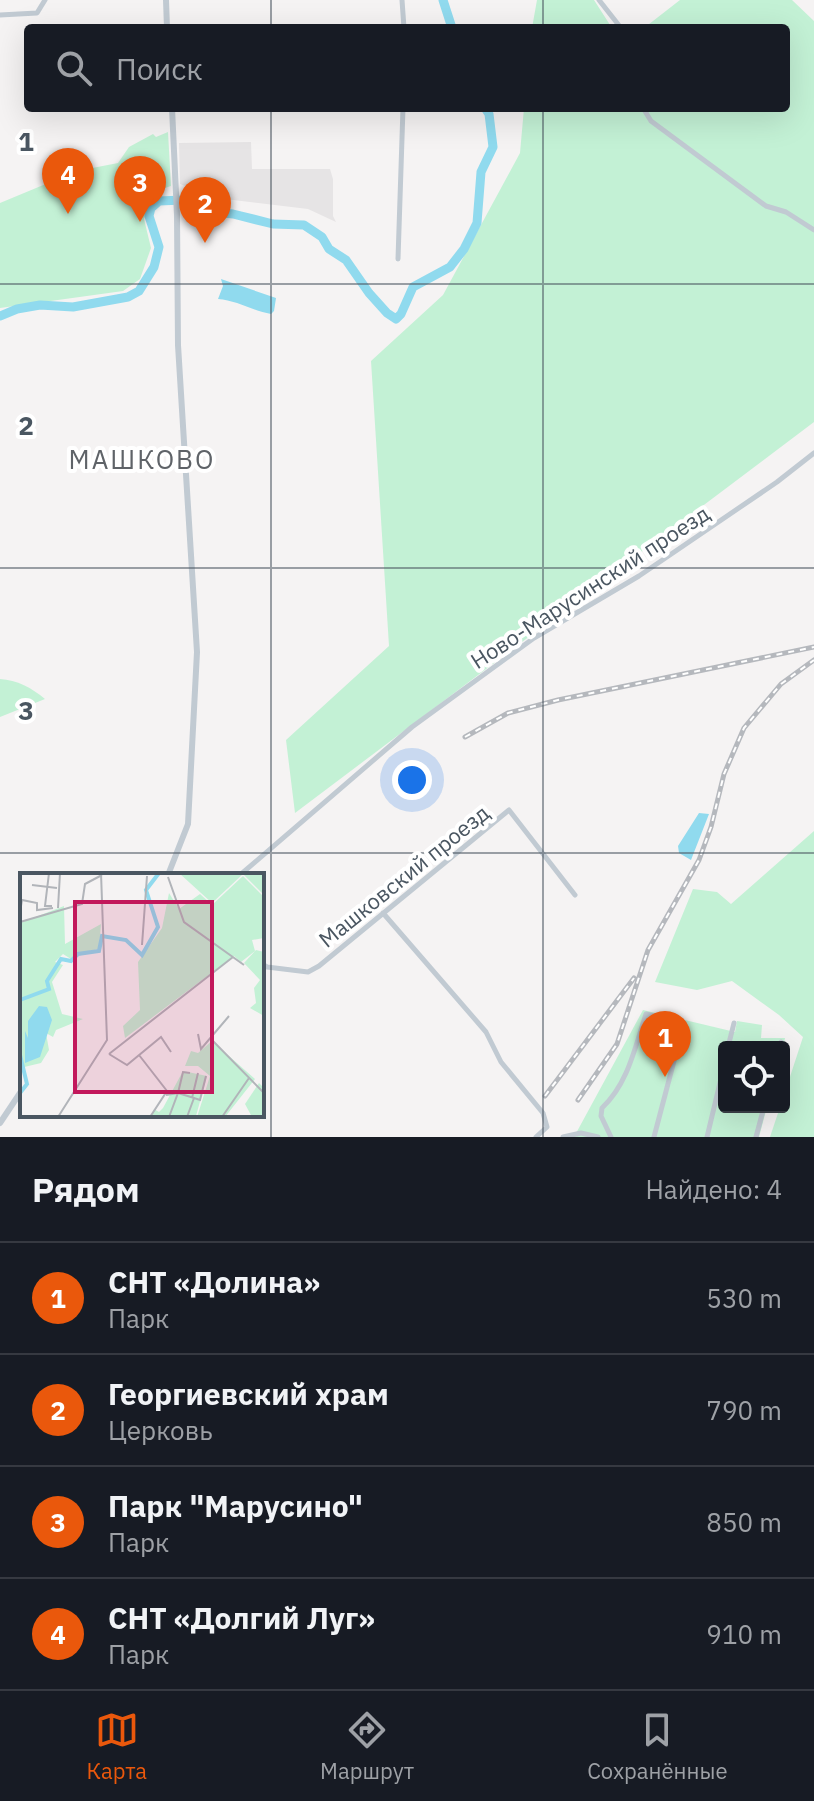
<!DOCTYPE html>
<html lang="ru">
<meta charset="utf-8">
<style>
body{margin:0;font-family:"IBM Plex Sans",sans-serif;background:#242831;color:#f1f3f6}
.controls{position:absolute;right:24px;bottom:24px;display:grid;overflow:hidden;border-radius:8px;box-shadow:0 8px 32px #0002}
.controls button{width:72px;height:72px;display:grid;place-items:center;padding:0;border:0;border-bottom:2px solid #363941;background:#171b24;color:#f1f3f6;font:40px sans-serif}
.you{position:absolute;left:412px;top:780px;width:28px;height:28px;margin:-20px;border:6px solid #fff;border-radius:50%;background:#1a73e8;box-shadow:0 0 0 12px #1a73e833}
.badge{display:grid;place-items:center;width:52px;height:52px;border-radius:50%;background:#ea580c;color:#fff;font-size:26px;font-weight:700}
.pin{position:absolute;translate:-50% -66px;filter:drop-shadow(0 2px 4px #0008)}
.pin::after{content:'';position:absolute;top:42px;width:28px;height:24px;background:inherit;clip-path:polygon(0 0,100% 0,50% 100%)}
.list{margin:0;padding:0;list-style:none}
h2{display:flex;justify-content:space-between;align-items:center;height:104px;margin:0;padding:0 32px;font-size:34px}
h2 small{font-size:26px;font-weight:400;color:#9ea1a6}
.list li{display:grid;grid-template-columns:52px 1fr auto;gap:24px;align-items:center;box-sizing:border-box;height:112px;padding:0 32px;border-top:2px solid #363941}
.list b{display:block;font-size:30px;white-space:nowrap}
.list p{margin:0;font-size:26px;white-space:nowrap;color:#9ea1a6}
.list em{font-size:26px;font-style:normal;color:#9ea1a6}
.icon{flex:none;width:44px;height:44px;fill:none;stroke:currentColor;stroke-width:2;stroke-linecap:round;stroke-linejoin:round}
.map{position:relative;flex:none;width:814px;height:1137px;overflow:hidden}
.search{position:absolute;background:#171b24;box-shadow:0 8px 32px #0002;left:24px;right:24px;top:24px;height:88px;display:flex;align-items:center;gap:20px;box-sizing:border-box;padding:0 28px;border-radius:8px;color:#9ea1a6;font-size:30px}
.sheet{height:552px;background:#171b24}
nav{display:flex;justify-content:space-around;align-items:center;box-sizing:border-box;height:112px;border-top:2px solid #363941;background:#171b24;font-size:22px;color:#9ea1a6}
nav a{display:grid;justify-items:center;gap:4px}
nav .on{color:#ea580c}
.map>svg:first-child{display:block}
.education{fill:#e6e4e5}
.green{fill:#c3f1d5}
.water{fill:#90daee}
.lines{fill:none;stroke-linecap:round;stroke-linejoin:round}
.river{stroke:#90daee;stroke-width:9}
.minor{stroke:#c1cad2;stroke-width:5}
.tertiary{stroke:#c1cad2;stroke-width:6}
.rail-casing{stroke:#b5b8bd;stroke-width:5}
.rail{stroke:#fff;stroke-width:2;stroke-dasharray:6;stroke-linecap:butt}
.grid{fill:none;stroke:#4a5661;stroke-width:2;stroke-opacity:0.55}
.labels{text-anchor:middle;stroke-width:8;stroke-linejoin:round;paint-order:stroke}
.street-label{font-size:22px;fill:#4a5661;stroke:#fff}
.quarter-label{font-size:26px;letter-spacing:2px;fill:#5f6368;stroke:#fff}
.inset-river{fill:none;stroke:#90daee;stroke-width:4}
.inset-road{fill:none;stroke:#b1b4b9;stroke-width:2}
.view{fill:#c2185b;fill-opacity:0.15;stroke:#c2185b;stroke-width:4}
.inset-edge{fill:none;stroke:#4a5661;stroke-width:4}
.grid-label{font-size:26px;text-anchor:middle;font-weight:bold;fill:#4a5661;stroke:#fff;stroke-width:8;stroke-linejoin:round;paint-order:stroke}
</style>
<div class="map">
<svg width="814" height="1137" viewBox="0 0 814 1137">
<rect width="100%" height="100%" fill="#f5f3f3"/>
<path class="education" d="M251,142l1,27h78l3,10v37l3,6 -28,-13 -91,-11 -37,-14 -1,-41z"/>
<path class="green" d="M537,0h57l18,28h-80z
M680,0h112l22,21v401l-519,391 -9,-73 103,-94 -18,-285 72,-66 77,-142 4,-45h262v-80h-142z
M168,132l3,54 -9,3 -14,13 -4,17 7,29 -11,31 -17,12 -123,17v-105l77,-32 41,-8 11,-16 24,-13 3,3z
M0,679c17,1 32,9 45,20l-45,18z
M814,831v306h-44l10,-30h4v-12l19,-58 -24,-22 -47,-34 -35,9 -42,-8 38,-93 24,3 14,12z
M643,1010l92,22 2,-11 25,4 -1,13h24l-2,9h-59v60h43l-8,30h-185z"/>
<path class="water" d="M221,279l55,19 -2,13 -3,3c-18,-3 -35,-14 -53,-15l5,-13z
M699,813l10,1 -18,46 -12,-7 -1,-7z"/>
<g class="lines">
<path class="river" d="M443,0l9,28
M0,316l17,-7 23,-4 33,2 55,-10 11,-6 15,-24 5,-20 -10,-31 2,-8 8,-7 24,-1 22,11 28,3 40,10 31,1 18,12 7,12 17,11 23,33 18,20 9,6 5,-5 12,-27 37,-20 14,-18 13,-26 4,-51 12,-25 -4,-33 -4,-6"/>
<path class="minor" d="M402,0l2,28
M599,0l22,28
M0,15l37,-2 8,-13
M643,108l8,13 115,85 20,6 28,18
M398,259l5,-151
M240,875l172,-148 122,-89 105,-62 138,-94 37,-29
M383,913l103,119 15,30 42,51 4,14 -11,10
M262,964l5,3 41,5 11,-6 190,-156 66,85
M728,1047l6,-24
M780,1047l1,-5
M563,1137l18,-4 17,4
M611,1137l-10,-21 1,-8c26,-24 33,-61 44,-94l38,9 -30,114
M707,1137l17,-71
M756,1137l8,-30"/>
<path class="tertiary" d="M166,0l1,28
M168,875l20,-51 9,-172 -19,-307 -1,-130 -5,-107
M0,1123l22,-33"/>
<g class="rail-casing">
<path id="rail" d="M465,737l43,-24 50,-13 256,-53
M545,1096l89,-118
M578,1100l39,-56 31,-94 51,-90 12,-33 13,-53 20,-46 37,-44 33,-24"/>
</g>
<use href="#rail" class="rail"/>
</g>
<path class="grid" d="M271,0v28M543,0v28M271,108v1029M543,108v1029M0,284h814M0,568h814M0,853h814"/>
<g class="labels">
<g class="street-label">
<text transform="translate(590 587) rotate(-33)" y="8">Ново-Марусинский проезд</text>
<text transform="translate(404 876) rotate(-39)" y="8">Машковский проезд</text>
</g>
<g class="quarter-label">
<text x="142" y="469">МАШКОВО</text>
</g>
</g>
<g transform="translate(20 873)">
<rect width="244" height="244" fill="#f5f3f3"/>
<path d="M159,0h85v22l-21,-21 -31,29zM223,3l21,21v41l-12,2 3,11 -14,11 -7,-6 -109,82 -2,-12 17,-16 -2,-48 24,-34 7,-35 10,16 21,-15 12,11zM44,33l1,38 36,-20 -2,25 -24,5 -4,5 -8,-5 -8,8 8,3 -11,17 10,32 21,5 -27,11 -3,7 -7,-4 3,17 -8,13 -21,5v-145zM236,77l8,2v64l-14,-8 6,-5 -2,-15 6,-8 -16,-17zM192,168l43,38 -30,38h-28l13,-41 -12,-10h-13l6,-15 7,2zM163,198l24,5 -11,40 -45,1 3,-8 5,3 4,-4zM239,210l5,5v29h-12l-7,-13z" fill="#c3f1d5"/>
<path d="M19,133l8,1 5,13 -12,37 -15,6v-32l3,7v-17z" fill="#90daee"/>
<path class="inset-river" d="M0,127l29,-11 -2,-8 14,-22 10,2 7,-7 21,-3 3,-15 24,4 16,15 16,-28 -12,-37 13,-17M0,182l7,29 -7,9"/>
<path class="inset-road" d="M29,0l-4,33h7M120,0h37M148,4l16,45 60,43M12,12l25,3M38,35l2,-35M0,39l2,-12 15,3v7l16,-2M0,49l62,-18 3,-20 17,-9M122,72l5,-69M178,161l3,15 28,-33M192,167l52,53M89,181l124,-97M89,181l18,11 34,-28 10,15M119,182l28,36 -17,26M146,222l12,-2 5,-21 7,1M172,225l6,-25M174,225l6,2 6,-24M38,244l49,-77 -6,-167M149,244l9,-24 16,5 -7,19M202,244l27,-39"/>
<path class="view" d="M55,29h137v190h-137z"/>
<rect width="244" height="244" class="inset-edge"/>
</g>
<g class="grid-label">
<text x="26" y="151">1</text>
<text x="26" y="435">2</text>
<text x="26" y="720">3</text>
</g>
</svg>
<div class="controls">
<button><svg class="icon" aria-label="locate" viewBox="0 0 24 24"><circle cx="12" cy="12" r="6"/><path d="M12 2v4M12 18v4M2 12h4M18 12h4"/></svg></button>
</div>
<div class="you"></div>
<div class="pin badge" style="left:665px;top:1077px">1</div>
<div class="pin badge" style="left:205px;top:243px">2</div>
<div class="pin badge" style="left:140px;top:222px">3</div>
<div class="pin badge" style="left:68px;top:214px">4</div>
<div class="search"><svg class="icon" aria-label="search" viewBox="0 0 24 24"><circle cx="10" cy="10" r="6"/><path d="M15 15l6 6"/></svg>Поиск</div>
</div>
<section class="sheet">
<h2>Рядом<small>Найдено: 4</small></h2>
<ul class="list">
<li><span class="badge">1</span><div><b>СНТ «Долина»</b><p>Парк</p></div><em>530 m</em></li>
<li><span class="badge">2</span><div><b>Георгиевский храм</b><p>Церковь</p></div><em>790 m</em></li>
<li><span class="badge">3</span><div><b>Парк &quot;Марусино&quot;</b><p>Парк</p></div><em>850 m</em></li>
<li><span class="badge">4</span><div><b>СНТ «Долгий Луг»</b><p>Парк</p></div><em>910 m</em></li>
</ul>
</section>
<nav>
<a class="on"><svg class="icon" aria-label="map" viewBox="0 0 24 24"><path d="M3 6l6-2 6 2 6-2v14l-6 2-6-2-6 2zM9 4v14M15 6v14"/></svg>Карта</a>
<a><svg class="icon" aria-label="directions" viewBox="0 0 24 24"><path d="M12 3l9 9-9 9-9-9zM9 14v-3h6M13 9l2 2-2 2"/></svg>Маршрут</a>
<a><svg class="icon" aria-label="saved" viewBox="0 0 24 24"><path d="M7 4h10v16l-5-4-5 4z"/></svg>Сохранённые</a>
</nav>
